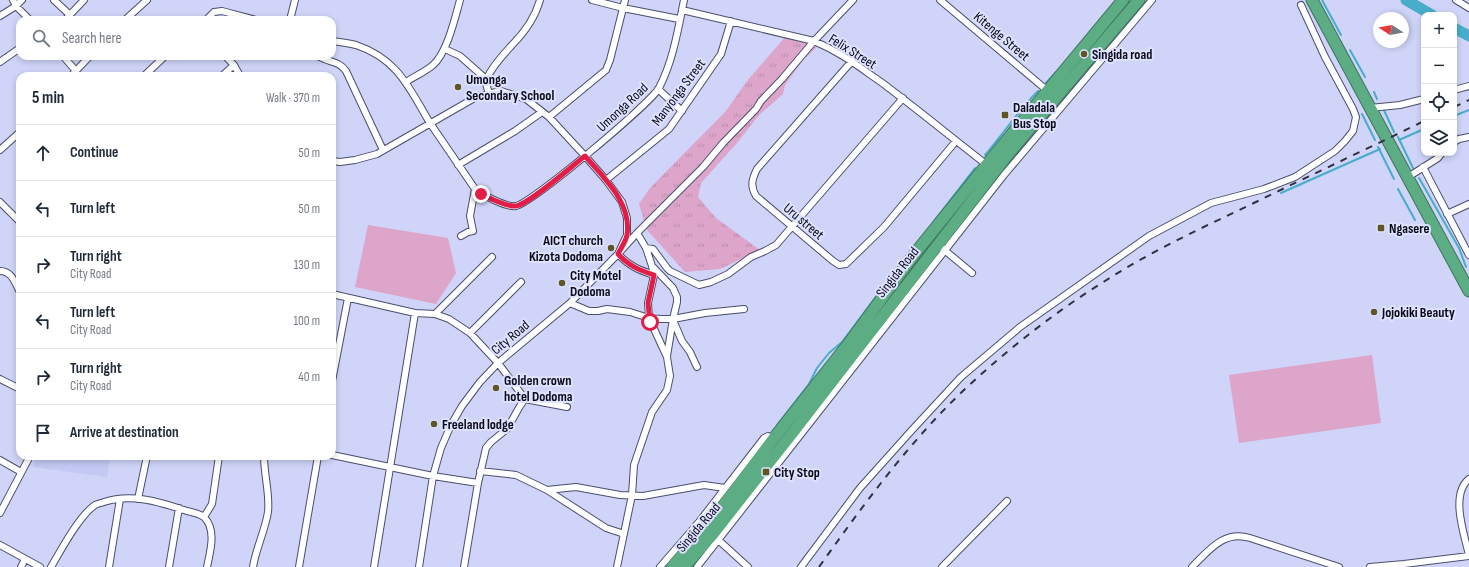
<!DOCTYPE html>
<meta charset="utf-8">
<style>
body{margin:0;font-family:"Sofia Sans Condensed",sans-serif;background:#f6f6f7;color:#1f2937}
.controls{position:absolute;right:12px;top:12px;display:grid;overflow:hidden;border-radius:8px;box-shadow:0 2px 6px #0003}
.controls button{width:36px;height:36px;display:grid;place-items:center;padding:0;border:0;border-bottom:1px solid #e0e1e3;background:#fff;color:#1f2937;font:20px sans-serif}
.compass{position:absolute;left:1373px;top:12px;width:36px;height:36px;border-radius:50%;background:#fff;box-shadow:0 2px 6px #0003;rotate:281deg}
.stop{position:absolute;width:12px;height:12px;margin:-9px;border:3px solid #e11d48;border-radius:50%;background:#fff}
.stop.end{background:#e11d48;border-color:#fff;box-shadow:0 1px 4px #0008}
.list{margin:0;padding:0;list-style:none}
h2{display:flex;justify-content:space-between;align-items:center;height:52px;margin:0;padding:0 16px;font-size:17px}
h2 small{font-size:13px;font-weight:400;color:#747a83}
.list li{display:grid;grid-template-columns:26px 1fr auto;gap:12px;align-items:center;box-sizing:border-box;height:56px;padding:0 16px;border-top:1px solid #e0e1e3}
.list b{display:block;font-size:15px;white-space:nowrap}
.list p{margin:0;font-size:13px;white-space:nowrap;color:#747a83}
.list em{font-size:13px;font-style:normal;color:#747a83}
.icon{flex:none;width:22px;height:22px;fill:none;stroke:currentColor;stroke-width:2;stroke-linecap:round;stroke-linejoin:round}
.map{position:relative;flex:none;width:1469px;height:567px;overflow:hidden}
.search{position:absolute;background:#fff;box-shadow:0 2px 6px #0003;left:16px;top:16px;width:320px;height:44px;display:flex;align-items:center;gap:10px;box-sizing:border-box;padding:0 14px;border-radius:12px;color:#747a83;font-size:15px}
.panel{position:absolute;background:#fff;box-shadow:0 2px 6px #0003;left:16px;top:72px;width:320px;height:388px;border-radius:12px}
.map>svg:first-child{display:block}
.built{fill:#c4c9f4}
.grass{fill:url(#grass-tufts)}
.green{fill:#dca5c9}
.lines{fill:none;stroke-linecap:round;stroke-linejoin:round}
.stream{stroke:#47adca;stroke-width:2}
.river{stroke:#47adca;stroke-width:11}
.street-casing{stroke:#4b4e6d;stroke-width:8}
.highway-casing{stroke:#3f745e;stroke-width:13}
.street{stroke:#fff;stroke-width:6}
.highway{stroke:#5cad84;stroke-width:11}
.rail{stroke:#303142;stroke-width:2;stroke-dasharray:7 7;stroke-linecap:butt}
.route{stroke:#e11d48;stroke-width:5}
.poi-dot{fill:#5f5623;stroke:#dee1ff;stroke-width:1.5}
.labels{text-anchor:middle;stroke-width:4;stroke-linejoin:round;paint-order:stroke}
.street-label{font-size:14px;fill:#090a16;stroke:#dee1ff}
.poi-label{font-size:14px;font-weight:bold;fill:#090a16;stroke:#dee1ff;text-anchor:start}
</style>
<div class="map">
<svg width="1469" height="567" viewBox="0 0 1469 567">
<defs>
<pattern id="grass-tufts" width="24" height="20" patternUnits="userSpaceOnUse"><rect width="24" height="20" fill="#dca5c9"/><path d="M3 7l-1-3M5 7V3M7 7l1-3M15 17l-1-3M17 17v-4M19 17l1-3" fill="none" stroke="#bb8dac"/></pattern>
</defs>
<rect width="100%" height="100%" fill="#cfd4f8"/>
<path class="built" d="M37,456h73l-3,21 -74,-10z"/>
<path class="grass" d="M785,37l32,10 -13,12 -19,26 -2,9 -24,21 -22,28 -36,40 -3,14 18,21 44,32 -40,19 -35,3 -38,-42 -8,-26 11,-16 76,-77 21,-30z"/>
<path class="green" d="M368,225l80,13 8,35 -20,31 -81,-17z
M1372,355l9,68 -142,20 -10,-68z"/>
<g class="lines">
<path class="stream" d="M1322,0l19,35
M1350,50l15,27
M1081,77l67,-77
M1046,83l10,-11
M1374,92l3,7
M1383,108l11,24
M1362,114l13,26
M1454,116l15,-6
M1398,137l15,31
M1399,140l25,-11
M1378,147l16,32
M985,155c18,-21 33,-44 53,-64
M1419,178l40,70 7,19
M1398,189l17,31
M1281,193l99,-44
M934,221l41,-53
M777,425l32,-41 8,-16 12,-15 13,-11 54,-72"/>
<path class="river" d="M1406,0l26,15
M1454,28l15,8"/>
<g class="street-casing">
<path id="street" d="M13,0l3,6 14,14
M54,0l16,15
M592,0l31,8 56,11
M940,0l109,92
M1456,0l13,8
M682,10l132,31c26,11 44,25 67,41 36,27 70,55 106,83
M0,16l16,-10 6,-6
M65,20l19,-20
M125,20l22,-20
M206,20l8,-8 8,-1 34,9
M290,20l5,-20
M332,41c8,1 16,2 24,4 42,14 53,43 74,78 15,22 30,44 45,66 7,6 33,19 41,17 16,-3 135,-103 143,-118 14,-27 19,-58 25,-88
M445,49l15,7 26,23
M63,56l13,15
M225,56l9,9 6,11
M318,56c11,7 20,4 28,15l37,79
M852,61l-95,108c-5,10 -7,17 -1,27l77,65 6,4 7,-1 38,-37 72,-86
M0,62l20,-14
M71,76l19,-20
M144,76l21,-20
M222,76l12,-11
M406,82c9,-6 19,-10 27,-17 14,-12 22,-47 27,-65
M658,89l24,22
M1454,90l15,-4
M489,93c-2,-5 -4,-10 -2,-15 6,-13 16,-23 25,-33 13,-13 23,-27 28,-45
M1370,108l30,-3 24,-6
M549,117l57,-47 4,-10 15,-60
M1454,142l5,-3 10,-2
M0,150l20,-18
M332,161l8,1 15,-2 22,-6 101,-58 23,-5 25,8 23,18 36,39 21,24 16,22 5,16v17l-9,19 -48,49 -72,60 -18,19 -18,24 -11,19 -10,23 -8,28 -14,91
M458,165l57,-34 27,-19
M1423,167l46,88
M1408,177l30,-19 4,-5
M606,180l63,-51 52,-75 10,-33
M0,202l20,20
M1447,214l22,-10
M637,233l9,15 6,18 21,22 4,9v5l-4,17 -6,37
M461,236l7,-4 5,-1 -3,-15 5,-27
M646,248l7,1 14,19 3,3 29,14 12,-3 17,-8 23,-17 14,-6 11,-6 127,-147
M942,248l30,25
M0,271c12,0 15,12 20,21
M654,275c-15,-5 -25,-9 -36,-21l19,-21 66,-66 20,-24 33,-34 5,-8 21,-22 32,-38 39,-41
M332,294l83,19 20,1 14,5 21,14 28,30 27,36 42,8
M570,303l19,8h9l9,-2 23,3 19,6 12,1h12l32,-6 39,-4
M435,314l57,-57
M673,320l9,21 8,11 7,15
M470,333l51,-51
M0,379l20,10
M332,381l16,-83
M332,455l101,21 45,7
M0,460l21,12
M480,471l36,4 31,15 29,-3 44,8 23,1 61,-11 21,3
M1469,479c-19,15 -5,55 0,76
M547,490l59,38 18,6
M138,499l9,-43
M0,513l30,-57
M204,517l8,-13 7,-48
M715,537l33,30
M0,545l40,22
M21,567l4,-8
M51,567c10,-17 28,-51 44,-62 2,-1 6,-2 9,-3 28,-9 56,0 83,9 5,1 13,3 17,6 13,13 6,35 3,50
M109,567l11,-68
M169,567l10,-59
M253,567c3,-19 12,-36 15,-55 2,-18 -4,-37 -4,-56
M299,567l19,-111
M374,567l41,-254
M464,567l14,-84 8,-35 5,-6 16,-13 13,-23 5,-7
M617,567l15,-72 2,-30 18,-53 15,-22 3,-14 -3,-19 -18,-39 -1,-15 6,-28 -2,-9
M660,567l39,-45 65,-84 4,-2 6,2
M697,567l307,-392 148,-175
M801,567l59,-79 52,-58 49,-53 59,-50 129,-91 62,-33 53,-14 31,-12 40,-26 10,-10 8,-10 3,-14 -3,-8 -28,-52 -24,-52
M942,567l65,-66
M1192,567c17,-17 32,-37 58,-29l89,29
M1370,567l34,-3 65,-8"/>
</g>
<g class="highway-casing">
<path id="highway" d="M1312,0l157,291
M672,567l36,-41 66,-88 72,-91 70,-95 85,-105 122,-147
M684,567l29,-33 81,-103 215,-278 130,-153"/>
</g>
<use href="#street" class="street"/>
<use href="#highway" class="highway"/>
<path class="rail" d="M1454,107l15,-7
M819,567c45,-63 90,-125 146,-178 43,-40 90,-77 140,-108 48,-31 101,-55 153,-80 55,-27 111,-53 166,-80"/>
</g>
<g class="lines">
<path class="route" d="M481,194c8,4 26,13 35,12 13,-2 56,-40 69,-50 19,22 47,47 42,79 -1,6 -6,13 -9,19 11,12 21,16 36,21l-6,28 2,19"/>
</g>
<g class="poi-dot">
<circle cx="1084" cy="54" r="4"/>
<circle cx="458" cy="87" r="4"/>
<rect x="1001" y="111" width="8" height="8" rx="2"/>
<rect x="1377" y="224" width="8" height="8" rx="2"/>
<circle cx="611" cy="248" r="4"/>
<circle cx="562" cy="283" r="4"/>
<circle cx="1374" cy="312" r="4"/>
<circle cx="496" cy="388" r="4"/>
<circle cx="434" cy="424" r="4"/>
<rect x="762" y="468" width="8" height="8" rx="2"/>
</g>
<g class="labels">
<g class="street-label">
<text transform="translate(1002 36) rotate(40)" y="5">Kitenge Street</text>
<text transform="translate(853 51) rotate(32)" y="5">Felix Street</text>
<text transform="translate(678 92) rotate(-53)" y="5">Manyonga Street</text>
<text transform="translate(622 107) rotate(-43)" y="5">Umonga Road</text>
<text transform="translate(804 221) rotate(40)" y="5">Uru street</text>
<text transform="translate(897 272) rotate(-52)" y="5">Singida Road</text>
<text transform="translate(510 337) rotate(-40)" y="5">City Road</text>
<text transform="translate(698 527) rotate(-50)" y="5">Singida Road</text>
</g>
<g class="poi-label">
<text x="1092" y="59">Singida road</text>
<text x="466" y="84">Umonga<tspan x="466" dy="16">Secondary School</tspan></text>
<text x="1013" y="112">Daladala<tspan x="1013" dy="16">Bus Stop</tspan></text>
<text x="1389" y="233">Ngasere</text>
<text x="603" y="245" text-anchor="end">AICT church<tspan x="603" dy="16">Kizota Dodoma</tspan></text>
<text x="570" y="280">City Motel<tspan x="570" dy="16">Dodoma</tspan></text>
<text x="1382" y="317">Jojokiki Beauty</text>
<text x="504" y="385">Golden crown<tspan x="504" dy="16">hotel Dodoma</tspan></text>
<text x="442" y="429">Freeland lodge</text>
<text x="774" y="477">City Stop</text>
</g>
</g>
</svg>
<div class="controls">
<button>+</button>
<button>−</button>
<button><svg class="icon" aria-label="locate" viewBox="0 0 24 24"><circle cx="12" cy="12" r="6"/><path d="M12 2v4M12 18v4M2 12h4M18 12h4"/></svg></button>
<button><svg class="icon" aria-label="layers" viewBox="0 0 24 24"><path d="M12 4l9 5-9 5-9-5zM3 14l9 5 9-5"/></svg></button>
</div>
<svg class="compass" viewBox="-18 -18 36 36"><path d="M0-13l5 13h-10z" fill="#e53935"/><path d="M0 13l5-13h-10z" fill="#747a83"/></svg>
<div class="stop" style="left:650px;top:322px"></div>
<div class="stop end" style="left:481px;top:194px"></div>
<div class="search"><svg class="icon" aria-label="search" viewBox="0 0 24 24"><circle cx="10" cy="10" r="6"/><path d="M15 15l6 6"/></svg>Search here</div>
<section class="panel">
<h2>5 min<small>Walk · 370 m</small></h2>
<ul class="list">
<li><svg class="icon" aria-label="ahead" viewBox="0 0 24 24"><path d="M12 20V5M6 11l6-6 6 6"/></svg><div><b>Continue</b></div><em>50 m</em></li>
<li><svg class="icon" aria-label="left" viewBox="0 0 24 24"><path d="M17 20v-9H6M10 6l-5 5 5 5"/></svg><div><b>Turn left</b></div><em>50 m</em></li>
<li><svg class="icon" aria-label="right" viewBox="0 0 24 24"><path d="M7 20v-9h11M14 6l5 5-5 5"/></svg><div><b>Turn right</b><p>City Road</p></div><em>130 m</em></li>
<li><svg class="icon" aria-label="left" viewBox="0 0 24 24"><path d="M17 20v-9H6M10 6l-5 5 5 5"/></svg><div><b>Turn left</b><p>City Road</p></div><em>100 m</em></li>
<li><svg class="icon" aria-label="right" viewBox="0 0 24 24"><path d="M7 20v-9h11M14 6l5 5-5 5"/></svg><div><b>Turn right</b><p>City Road</p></div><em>40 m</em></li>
<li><svg class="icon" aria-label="arrive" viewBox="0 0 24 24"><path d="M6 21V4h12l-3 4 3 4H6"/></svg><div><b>Arrive at destination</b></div></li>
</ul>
</section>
</div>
